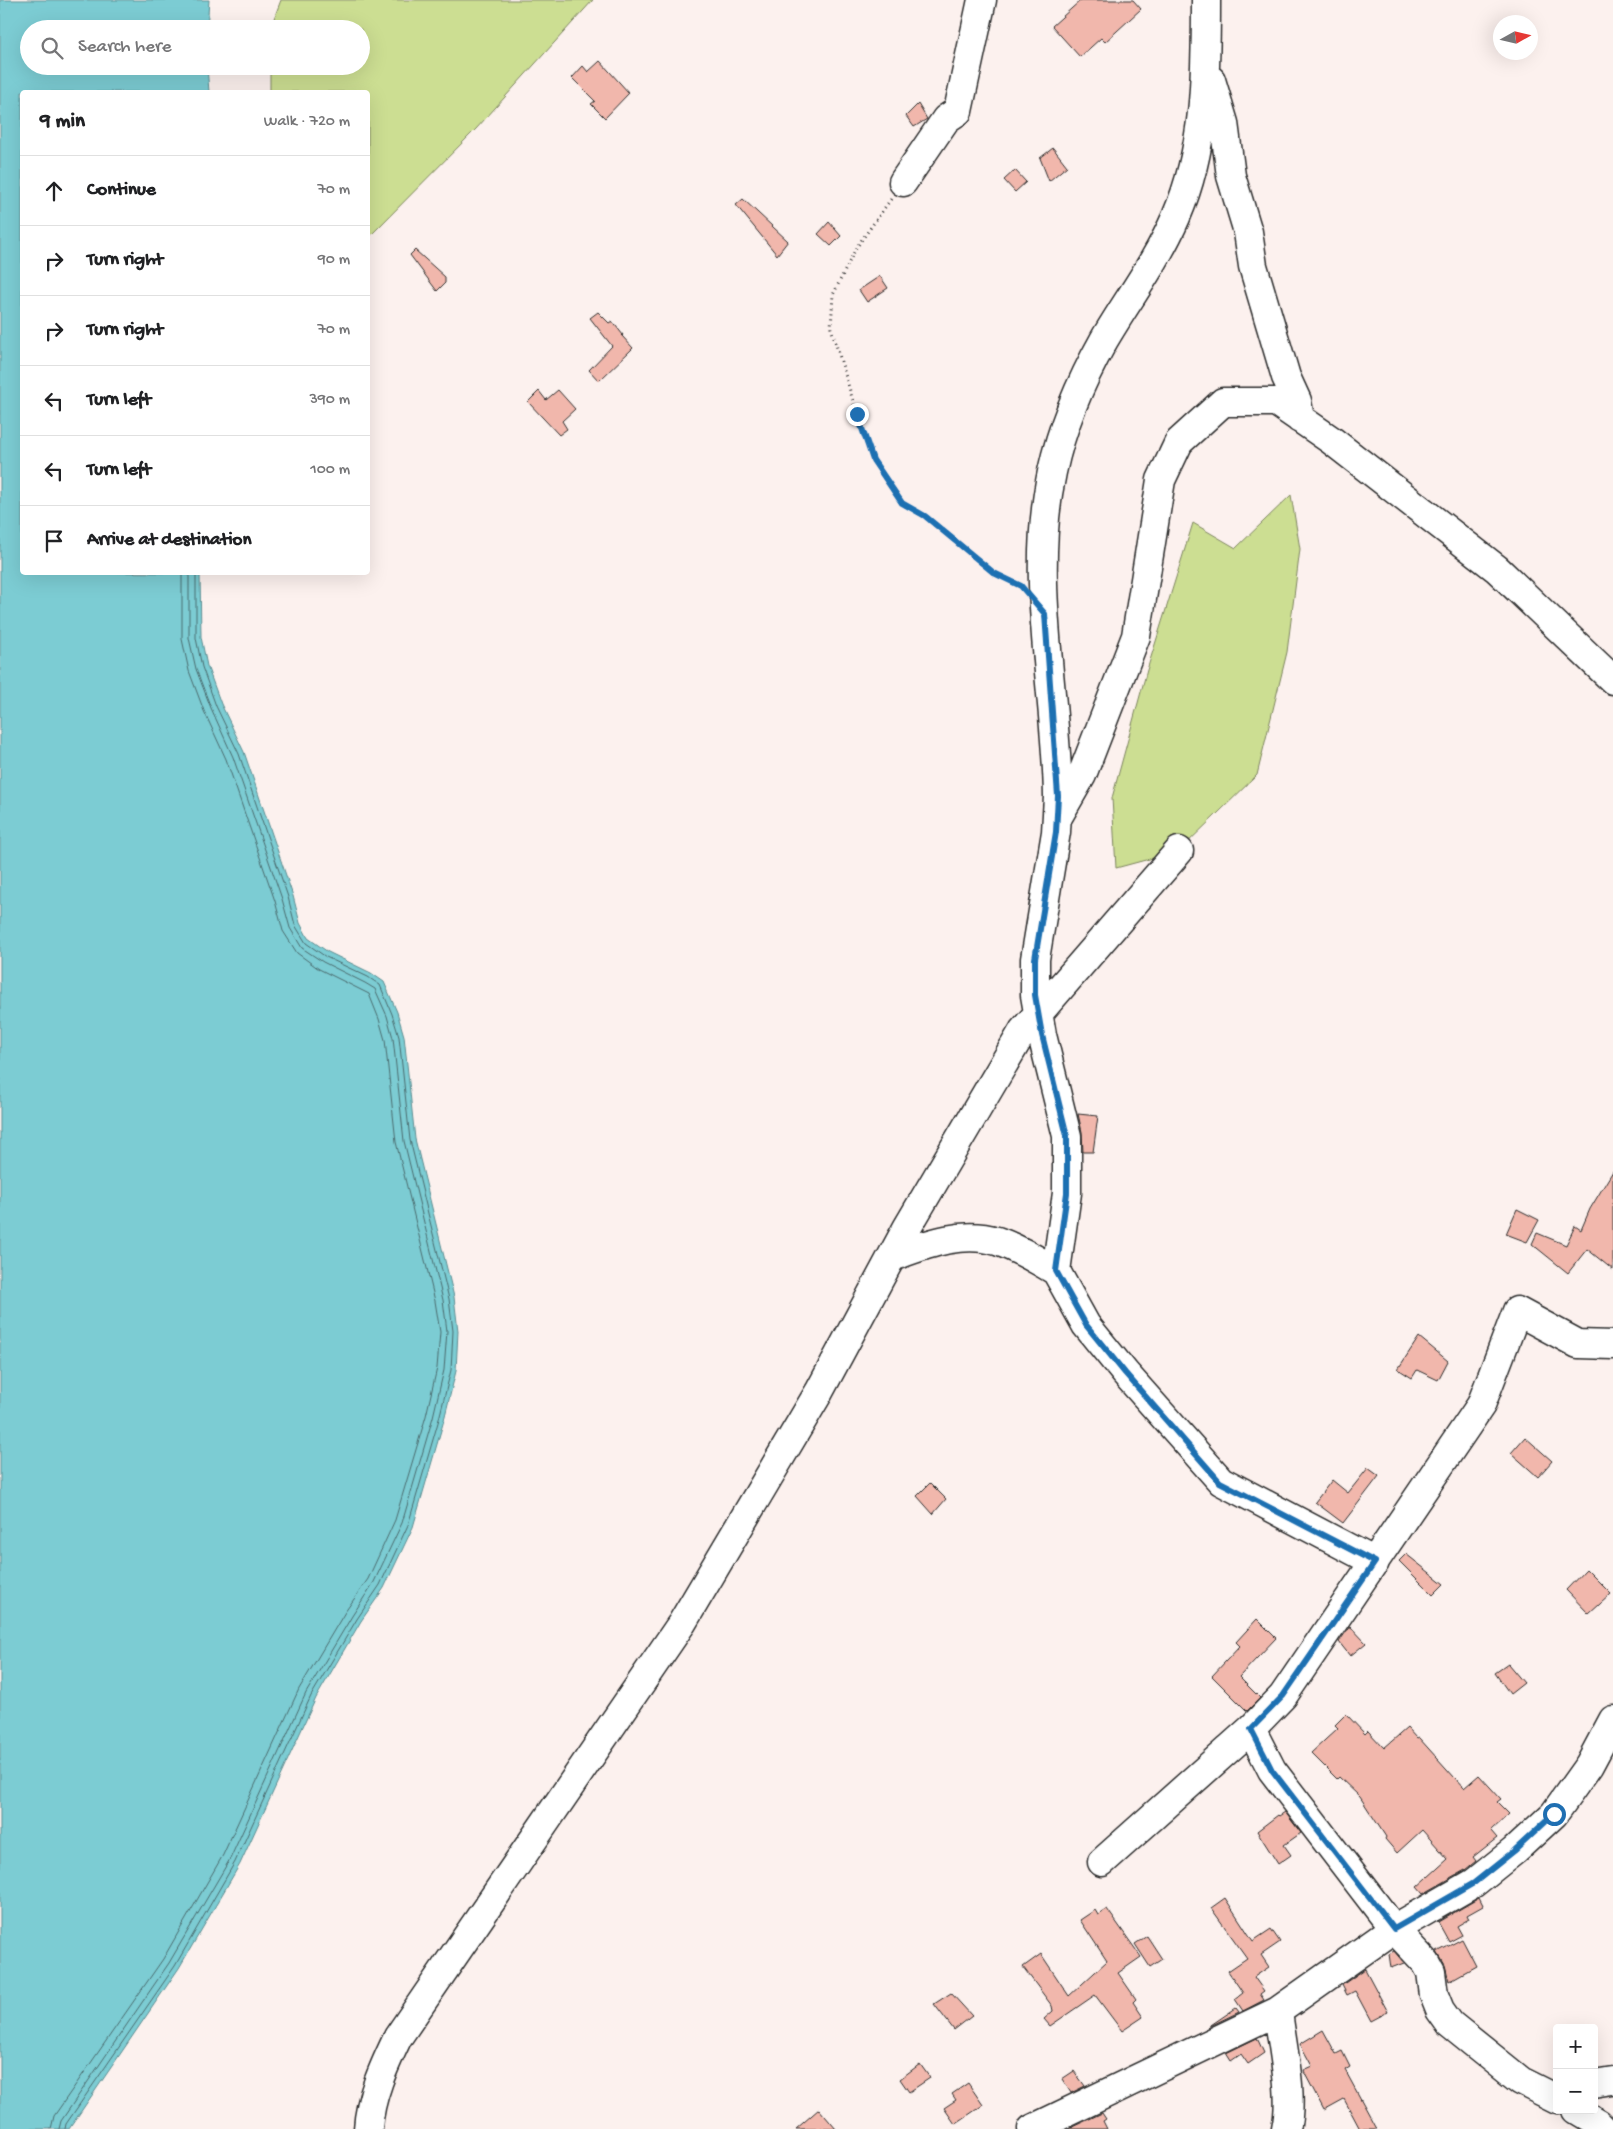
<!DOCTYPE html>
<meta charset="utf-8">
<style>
body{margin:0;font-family:"Gochi Hand",sans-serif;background:#f6f6f6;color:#202124}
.controls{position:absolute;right:15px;bottom:15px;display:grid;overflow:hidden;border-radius:5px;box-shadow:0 5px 20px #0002}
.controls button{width:45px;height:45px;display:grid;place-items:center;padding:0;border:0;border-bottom:1px solid #e0e0e0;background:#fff;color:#202124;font:25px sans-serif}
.compass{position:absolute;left:1493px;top:15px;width:45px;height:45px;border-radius:50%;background:#fff;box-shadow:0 5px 20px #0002;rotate:82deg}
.stop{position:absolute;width:15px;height:15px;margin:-11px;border:4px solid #1f6fb2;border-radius:50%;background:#fff}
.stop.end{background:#1f6fb2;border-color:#fff;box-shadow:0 1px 5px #0008}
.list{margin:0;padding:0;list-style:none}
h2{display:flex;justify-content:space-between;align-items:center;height:65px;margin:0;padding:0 20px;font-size:21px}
h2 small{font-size:16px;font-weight:400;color:#757577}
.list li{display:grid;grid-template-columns:32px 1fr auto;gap:15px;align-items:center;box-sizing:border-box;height:70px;padding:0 20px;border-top:1px solid #e0e0e0}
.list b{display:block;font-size:19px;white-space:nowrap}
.list em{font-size:16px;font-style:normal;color:#757577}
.icon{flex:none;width:28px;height:28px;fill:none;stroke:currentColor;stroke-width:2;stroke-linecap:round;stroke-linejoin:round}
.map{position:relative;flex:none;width:1613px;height:2129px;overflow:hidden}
.search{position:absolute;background:#fff;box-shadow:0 5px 20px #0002;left:20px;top:20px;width:350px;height:55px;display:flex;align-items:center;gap:12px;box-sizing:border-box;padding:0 18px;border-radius:28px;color:#757577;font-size:19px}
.panel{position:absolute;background:#fff;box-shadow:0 5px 20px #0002;left:20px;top:90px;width:350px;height:485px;border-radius:5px}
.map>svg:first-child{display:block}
.green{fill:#ccde92;stroke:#7c845e}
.water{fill:#7bccd3;stroke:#5b8c90}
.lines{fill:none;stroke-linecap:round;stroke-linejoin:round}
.shore{stroke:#4b6b6e;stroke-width:1}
.building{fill:#f1b7ac;stroke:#2b2b2b}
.minor-casing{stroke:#2b2b2b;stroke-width:31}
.path{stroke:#2b2b2b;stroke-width:3;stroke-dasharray:1 4;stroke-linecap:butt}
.minor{stroke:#fff;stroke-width:28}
.route{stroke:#1f6fb2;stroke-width:6}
</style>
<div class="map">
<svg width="1613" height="2129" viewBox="0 0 1613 2129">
<rect width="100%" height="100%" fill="#fcf1ee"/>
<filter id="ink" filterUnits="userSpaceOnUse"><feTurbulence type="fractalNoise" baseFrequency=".02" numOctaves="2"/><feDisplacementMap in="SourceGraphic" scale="10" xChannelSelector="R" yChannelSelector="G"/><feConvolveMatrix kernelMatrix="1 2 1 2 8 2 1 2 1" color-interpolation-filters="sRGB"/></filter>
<g filter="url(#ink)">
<path class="green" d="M281,0h312l-117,129 -108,109v-146h-98v-26h91v-37h-91z
M1291,495l9,54 -13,103 -30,123 -78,76 -63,17 -4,-70 35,-128 46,-147 43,25z"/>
<path class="water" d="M0,0h209l-2,29h-178v37h178l2,26h-187v480l178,1 1,64 6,29 14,38 23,48 49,144 7,27 8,15 20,14 43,21 13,9 13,30 7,24 11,103 39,158 4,34 -2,40 -12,49 -31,107 -29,61 -23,33 -45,77 -76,166 -61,104 -110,161h-69z"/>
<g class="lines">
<path class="shore" d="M51,2129l3,-13 109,-157 60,-104 76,-166 46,-77 23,-33 27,-59 31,-104 11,-48 3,-36 -5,-31 -39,-159 -11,-102 -6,-21 -10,-25 -50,-25 -22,-16 -14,-22 -8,-30 -49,-142 -22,-48 -15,-40 -7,-32v-67
M59,2129l2,-8 108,-158 61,-104 76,-166 46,-77 22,-34 28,-59 31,-106 11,-47 3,-39 -4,-31 -39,-159 -11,-103 -6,-22 -12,-27 -10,-6 -42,-21 -21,-14 -12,-20 -8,-29 -49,-142 -22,-49 -15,-39 -7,-31v-66
M65,2129l1,-5 109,-158 60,-104 76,-166 46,-77 23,-34 28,-60 31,-106 12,-49 2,-39 -4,-32 -39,-159 -11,-103 -7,-23 -12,-29 -12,-8 -42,-20 -20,-14 -11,-18 -7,-28 -49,-143 -23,-48 -14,-39 -6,-29v-66"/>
</g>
<path class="building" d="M1081,0h52l8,9 -36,33 -4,-4 -21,19 -28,-31z
M600,61l29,32 -24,25 -14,-14 4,-3 -23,-23 11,-12 5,6z
M918,104l9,15 -13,8 -8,-11z
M1053,148l14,18 -18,15 -9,-23z
M1015,170l11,12 -11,10 -11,-12z
M743,199l45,42 -11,14 -41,-50z
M829,222l12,14 -10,10 -13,-12z
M415,250l30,27v6l-8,8 -27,-36z
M880,276l8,12 -21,14 -8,-12z
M598,312l11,11 3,-2 11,14 -1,1 11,12 -34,33 -10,-11 23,-24 -22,-28z
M558,390l17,19 -13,12 5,8 -8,6 -31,-33 11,-11 7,9z
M1078,1114l20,2 -5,36h-10l-1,-20z
M1613,1171v99l-26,-21 -19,24 -36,-29 5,-11 29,12 9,-19 6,4 9,-21z
M1517,1209l22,11 -12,22 -21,-8z
M1419,1337l29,24 -10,19 -21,-10 -5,8 -14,-9z
M1525,1437l27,24 -14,16 -27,-24z
M1368,1468l11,8 -36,47 -28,-21 17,-22 16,13z
M930,1483l16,16 -13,15 -16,-18z
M1406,1554l38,30 -11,11 -34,-34z
M1586,1569l25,25 -22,20 -23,-24z
M1257,1619l19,19 -37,39 21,21 -13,13 -35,-35 28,-30 -4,-4z
M1350,1626l16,17 -16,13 -11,-14z
M1508,1664l16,19 -14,11 -15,-21z
M1346,1714l19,20 3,-3 16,17 23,-20 10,11 2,-1 45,50 15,-13 22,24 -4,3 12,12 -18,17 6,7 -24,19 3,4 -11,9 -42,24 -6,-7 31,-28 -26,-29 -25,23 -12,-14 1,-2 -26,-40 -21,-20 -2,2 -26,-26 27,-25 -3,-3z
M1285,1812l16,21 -17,12 7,10 -13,9 -21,-33 21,-16 1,1z
M1225,1898l28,43 18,-12 9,13 -19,13 8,12 -15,10 10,14 -4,3 4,6 -21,11 -8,-12 8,-6 -15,-22 19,-13 -36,-50z
M1479,1898l4,8 -16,9 2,4 -12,7 5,9 -13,7 -11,-20z
M1107,1909l34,48 -23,16 18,26 -3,3 10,15 -21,14 -27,-36 -45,31 -6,-7 9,-8 -1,-5 -29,-39 18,-13 28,42 38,-35 -27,-41 15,-10 3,5z
M1147,1936l15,23 -12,8 -15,-23z
M1462,1939l14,27 -27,15 -4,-16 -8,-13z
M1394,1951l10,12 -13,5 -2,-14z
M1365,1969l23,43 -17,9 -16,-30 -8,4 -5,-10z
M951,1993l21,23 -18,14 -20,-26z
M1236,2008l3,4 -31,15z
M1323,2030l13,24 6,-3 8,16 -5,3 32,59h-17l-16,-30 -20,11 -21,-40 9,-4 -12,-22z
M1257,2038l7,15 -16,11 -7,-10 -10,7 -5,-8z
M920,2064l10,14 -21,14 -9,-13z
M1074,2071l11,15 -14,7 -9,-14z
M968,2083l15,22 -28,19 -11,-16 12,-8 -4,-6z
M819,2109l17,20h-40z
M1102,2113l4,6 -3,2 4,8h-39z"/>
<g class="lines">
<g class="minor-casing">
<path id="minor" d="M1206,0c0,74 0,148 -30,217 -19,44 -48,82 -72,123 -23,41 -42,85 -52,132 -23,107 4,216 6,324l-2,36 -21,127v36l7,40 25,101v57l-11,78 30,54 39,48 96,108 154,81
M1211,80l13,43 7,53 17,56 5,34 33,111 11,24 3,18
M903,182l43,-63 12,-8 24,-111
M1059,815l23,-40 54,-139 25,-156 18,-38 44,-40h53l55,38 166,129 116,111
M892,1257c33,-12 69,-27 105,-16 21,7 40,19 59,30
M1251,1729l21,41 122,159 32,34 5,9 3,23 6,15 10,14 71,57 36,18
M1102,1862l149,-133 32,-33 198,-291 36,-94 61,33 35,1
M1594,2084l19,-3
M1576,2110l22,13 6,6
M368,2129c2,-33 16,-63 30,-92l284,-414 137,-231 88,-164 116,-197 156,-180
M1032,2129l246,-118
M1286,2129c8,-35 -4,-82 -8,-118l116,-82 80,-46 40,-32 40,-37 35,-49 24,-45"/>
</g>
<path class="path" d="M891,199l-35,49 -23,47 -2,33 26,86 16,46 29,43 23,13 69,57 26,12"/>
<use href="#minor" class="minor"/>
</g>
</g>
<g class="lines" filter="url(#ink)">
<path class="route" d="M857,414l16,46 29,43 23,13 69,57 27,13 24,28 13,182 -2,36 -21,127v36l7,40 25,101v57l-11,78 30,54 39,48 95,109 155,80 -92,134 -32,33 21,41 122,159 80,-46 40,-32 40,-37"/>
</g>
</svg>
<div class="controls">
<button>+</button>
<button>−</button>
</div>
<svg class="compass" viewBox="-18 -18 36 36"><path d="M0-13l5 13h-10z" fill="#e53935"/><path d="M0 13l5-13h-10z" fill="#757577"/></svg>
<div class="stop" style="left:1554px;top:1814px"></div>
<div class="stop end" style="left:857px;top:414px"></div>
<div class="search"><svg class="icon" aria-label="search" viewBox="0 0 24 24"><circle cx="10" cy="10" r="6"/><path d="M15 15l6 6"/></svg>Search here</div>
<section class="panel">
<h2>9 min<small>Walk · 720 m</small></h2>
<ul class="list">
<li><svg class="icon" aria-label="ahead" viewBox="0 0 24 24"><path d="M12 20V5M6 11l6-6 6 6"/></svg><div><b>Continue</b></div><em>70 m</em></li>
<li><svg class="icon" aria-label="right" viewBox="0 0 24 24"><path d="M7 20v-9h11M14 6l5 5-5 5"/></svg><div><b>Turn right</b></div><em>90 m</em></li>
<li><svg class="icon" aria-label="right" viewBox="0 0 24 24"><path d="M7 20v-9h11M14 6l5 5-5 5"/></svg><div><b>Turn right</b></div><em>70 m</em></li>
<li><svg class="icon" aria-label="left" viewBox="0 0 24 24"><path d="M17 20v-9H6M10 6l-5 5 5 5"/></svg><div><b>Turn left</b></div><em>390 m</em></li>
<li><svg class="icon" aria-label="left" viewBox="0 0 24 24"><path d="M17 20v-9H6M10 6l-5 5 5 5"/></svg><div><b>Turn left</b></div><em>100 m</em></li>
<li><svg class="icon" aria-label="arrive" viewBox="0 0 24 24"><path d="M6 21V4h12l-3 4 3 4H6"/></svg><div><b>Arrive at destination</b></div></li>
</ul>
</section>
</div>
